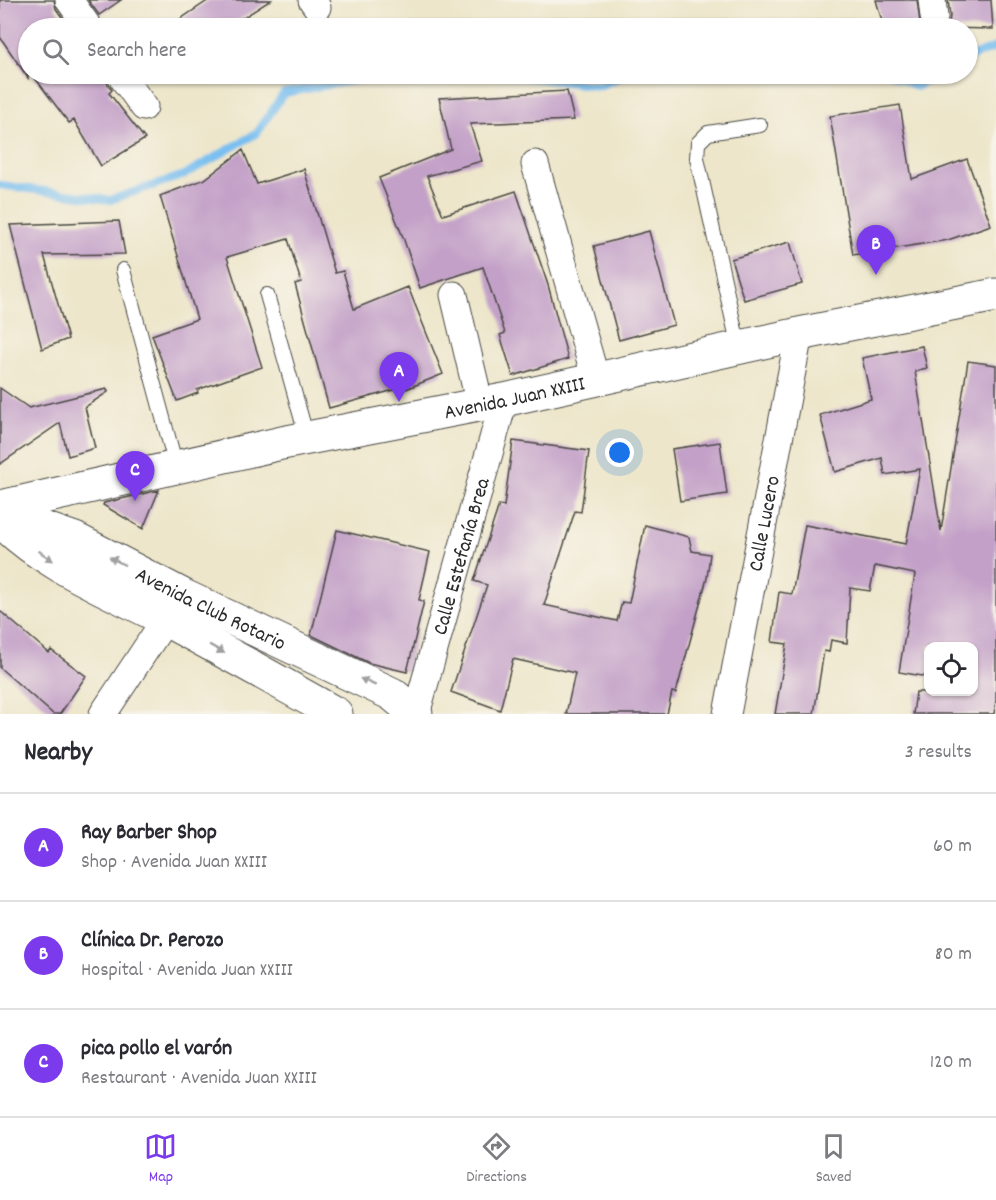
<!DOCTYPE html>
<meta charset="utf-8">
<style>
body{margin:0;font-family:Dekko,sans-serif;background:#f2f2f3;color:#2b2b33}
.controls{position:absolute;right:18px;bottom:18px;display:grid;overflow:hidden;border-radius:12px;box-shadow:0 2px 4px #0004}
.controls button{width:54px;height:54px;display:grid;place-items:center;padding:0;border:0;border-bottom:2px solid #e1e1e2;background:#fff;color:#2b2b33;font:30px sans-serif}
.you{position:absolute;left:620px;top:453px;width:21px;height:21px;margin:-15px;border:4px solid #fff;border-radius:50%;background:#1a73e8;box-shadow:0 0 0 9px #1a73e833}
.badge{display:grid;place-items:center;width:39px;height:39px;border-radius:50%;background:#7c3aed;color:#fff;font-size:20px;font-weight:700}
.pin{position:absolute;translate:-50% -50px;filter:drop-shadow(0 2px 3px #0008)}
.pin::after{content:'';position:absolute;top:32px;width:21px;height:18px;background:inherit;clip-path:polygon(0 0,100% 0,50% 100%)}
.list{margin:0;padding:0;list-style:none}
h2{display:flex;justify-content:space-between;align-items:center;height:78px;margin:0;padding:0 24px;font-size:26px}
h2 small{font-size:20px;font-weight:400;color:#7c7c81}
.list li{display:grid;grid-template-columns:39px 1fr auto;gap:18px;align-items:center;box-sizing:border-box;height:108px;padding:0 24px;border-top:2px solid #e1e1e2}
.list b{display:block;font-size:22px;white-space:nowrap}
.list p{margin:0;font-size:20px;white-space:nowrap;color:#7c7c81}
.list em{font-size:20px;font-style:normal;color:#7c7c81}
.icon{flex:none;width:33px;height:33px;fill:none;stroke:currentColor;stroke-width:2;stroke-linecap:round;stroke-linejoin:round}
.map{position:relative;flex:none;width:996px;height:714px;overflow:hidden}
.search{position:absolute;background:#fff;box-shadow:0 2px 4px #0004;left:18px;right:18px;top:18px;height:66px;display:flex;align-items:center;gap:15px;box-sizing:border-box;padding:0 21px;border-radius:33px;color:#7c7c81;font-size:22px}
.sheet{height:402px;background:#fff}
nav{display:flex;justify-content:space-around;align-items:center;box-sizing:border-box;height:84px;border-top:2px solid #e1e1e2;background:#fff;font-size:16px;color:#7c7c81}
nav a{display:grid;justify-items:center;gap:3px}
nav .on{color:#7c3aed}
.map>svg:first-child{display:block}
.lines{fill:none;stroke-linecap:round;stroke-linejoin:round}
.stream{stroke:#79bff0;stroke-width:8}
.building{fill:#c3a0c8}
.lane-casing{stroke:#484743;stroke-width:16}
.street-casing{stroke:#484743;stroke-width:29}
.secondary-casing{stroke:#484743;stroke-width:35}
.lane{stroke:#fff;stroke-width:14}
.street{stroke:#fff;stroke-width:27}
.secondary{stroke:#fff;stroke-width:33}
.oneway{fill:#a0a0a0}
.labels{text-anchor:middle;stroke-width:4.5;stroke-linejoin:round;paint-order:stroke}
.street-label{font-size:21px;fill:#2b2b2b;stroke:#f7f3e8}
</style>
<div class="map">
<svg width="996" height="714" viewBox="0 0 996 714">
<rect width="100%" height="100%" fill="#f7f3e8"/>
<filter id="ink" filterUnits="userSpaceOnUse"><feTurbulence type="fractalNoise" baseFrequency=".0167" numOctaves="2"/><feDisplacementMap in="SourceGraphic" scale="12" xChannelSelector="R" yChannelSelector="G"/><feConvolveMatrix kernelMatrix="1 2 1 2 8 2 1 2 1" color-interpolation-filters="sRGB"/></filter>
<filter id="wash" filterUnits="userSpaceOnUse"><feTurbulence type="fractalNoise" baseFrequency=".008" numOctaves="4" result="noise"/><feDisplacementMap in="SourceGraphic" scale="24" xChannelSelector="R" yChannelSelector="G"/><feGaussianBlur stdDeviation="1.35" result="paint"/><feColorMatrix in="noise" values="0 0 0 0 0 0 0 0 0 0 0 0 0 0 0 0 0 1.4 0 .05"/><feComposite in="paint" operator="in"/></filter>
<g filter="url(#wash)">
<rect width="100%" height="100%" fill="#ede6ca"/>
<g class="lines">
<path class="stream" d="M968,58l28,-11
M464,74h34l101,12 29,-12
M891,74l26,13 18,-13
M0,185l110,15 74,-25 73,-42 27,-40 106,-19"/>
</g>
<g id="blocks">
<path class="building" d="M0,0h54l2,9 14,19h-42v50l-28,-41z
M88,0h33l-22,15z
M209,0h62l-44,28h-60z
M876,0h41l3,23 -23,5h-13z
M948,0h43l2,29 -49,-1 5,-5 1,-7z
M32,74h73l2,9 5,7 -3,3 36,46 -44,27 -27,-46 -5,3z
M567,91l7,29 -104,4 12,37 -55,15 16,39 73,-24 32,94 20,74 -55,17 -13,-41 5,-2 -22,-66 -63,21 -17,-51 -24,-59 72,-29 -12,-51z
M900,105l12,74 55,-20 24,66 -43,15 -95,15 -23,-139z
M243,150l14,34 47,-15 31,104 8,-2 11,38 54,-22 35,87 -37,15 -1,-2 -76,21 -34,-124 6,-2 -13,-43 -61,18 35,110 -65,23 1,3 -21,8 -25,-66 45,-16 -37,-123 45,-17z
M119,221l6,33 -81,1 24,84 -26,10 -32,-124z
M649,231l25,94 -55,15 -25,-94z
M790,242l12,42 -58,16 -13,-41z
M922,346l5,22 -12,3 26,160 27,-170 28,4v335l-2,14h-81l3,-22h58v-46h-46v31l-29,-5 16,-98 -40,-8 -5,25 -20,-3 -3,55 -16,-3 -2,12 -5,-1 -10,63h-39l12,-70 -15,-2 7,-50 13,2 13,-69 101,19 14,-75 -35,6 -3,-17 -47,14 -15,-57 51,-16 -9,-41z
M0,388l29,20 78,-19 1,3 -23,15 10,41 -27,8 -8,-33 -60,41z
M513,441l76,10 -8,61 -6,-1 -31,94 73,16 5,-19 7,1 16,-78 44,12 3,14 18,3 -3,24 -31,115 -4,-1 -5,22h-101l9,-41 -62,-14 -13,51 -49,-18 36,-107 -13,-4 25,-76 5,1z
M720,442l7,52 -47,7 -8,-52z
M159,490l-16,39 -40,-24 1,-2z
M337,530l93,22 -11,48 5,1 -17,71 -38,-9 -58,-28z
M0,611l49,42 2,-3 35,26 -26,38h-7l-53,-46z"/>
</g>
</g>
<g filter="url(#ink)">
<use href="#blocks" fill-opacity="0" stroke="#484743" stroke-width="1.5"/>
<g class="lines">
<g class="lane-casing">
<path id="lane" d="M123,270l53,196
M267,295l40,143
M739,348l-42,-190 1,-15 10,-10 52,-8"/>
</g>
<g class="street-casing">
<g id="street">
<path d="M69,0l20,28"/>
<path d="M312,0l5,7"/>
<path d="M932,0l2,17"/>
<path d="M120,74l24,33"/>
<path d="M535,164l61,216"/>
<path d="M454,295l26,110"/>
<path d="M103,714l62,-94"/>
<path id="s1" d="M416,714l88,-314"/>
<path id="s2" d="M727,714l72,-380"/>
</g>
</g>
<g class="secondary-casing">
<g id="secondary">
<path id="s3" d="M0,507l282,-64 222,-43 295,-66 197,-39"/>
<path id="s4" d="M0,513l75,26 111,58 206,97 24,20"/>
<path d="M3,523c45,44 106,67 161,96 58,31 115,63 172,95"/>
</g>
</g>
<use href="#lane" class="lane"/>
<use href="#street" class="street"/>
<use href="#secondary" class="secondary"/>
</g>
<defs><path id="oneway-solid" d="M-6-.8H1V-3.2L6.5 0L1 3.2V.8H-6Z" transform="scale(1.5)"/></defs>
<g class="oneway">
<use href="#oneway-solid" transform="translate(46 556) rotate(35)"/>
<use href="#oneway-solid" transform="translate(117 561) rotate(-152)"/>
<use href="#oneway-solid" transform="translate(217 649) rotate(29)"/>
<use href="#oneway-solid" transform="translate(368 682) rotate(-155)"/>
</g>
</g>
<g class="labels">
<g class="street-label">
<text dy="7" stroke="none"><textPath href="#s3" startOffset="526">Avenida Juan XXIII</textPath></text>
<text dy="7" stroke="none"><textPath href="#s2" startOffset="194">Calle Lucero</textPath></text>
<text dy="7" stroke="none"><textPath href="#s1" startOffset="164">Calle Estefanía Brea</textPath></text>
<text dy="7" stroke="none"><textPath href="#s4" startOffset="232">Avenida Club Rotario</textPath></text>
</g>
</g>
</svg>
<div class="controls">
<button><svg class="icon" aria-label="locate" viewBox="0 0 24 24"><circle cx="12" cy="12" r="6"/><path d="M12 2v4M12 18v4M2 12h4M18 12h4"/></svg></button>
</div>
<div class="you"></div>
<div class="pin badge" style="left:399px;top:402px">A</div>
<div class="pin badge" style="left:876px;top:275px">B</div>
<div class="pin badge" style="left:135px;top:501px">C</div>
<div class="search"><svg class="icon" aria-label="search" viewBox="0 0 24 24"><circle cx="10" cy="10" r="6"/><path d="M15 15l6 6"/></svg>Search here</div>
</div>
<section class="sheet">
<h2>Nearby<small>3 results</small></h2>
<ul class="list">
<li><span class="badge">A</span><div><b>Ray Barber Shop</b><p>Shop · Avenida Juan XXIII</p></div><em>60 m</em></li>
<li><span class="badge">B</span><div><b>Clínica Dr. Perozo</b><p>Hospital · Avenida Juan XXIII</p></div><em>80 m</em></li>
<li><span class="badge">C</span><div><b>pica pollo el varón</b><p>Restaurant · Avenida Juan XXIII</p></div><em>120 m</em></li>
</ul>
</section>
<nav>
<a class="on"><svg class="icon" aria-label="map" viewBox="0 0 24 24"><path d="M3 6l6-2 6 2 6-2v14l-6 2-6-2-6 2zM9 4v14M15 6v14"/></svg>Map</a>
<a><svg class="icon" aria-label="directions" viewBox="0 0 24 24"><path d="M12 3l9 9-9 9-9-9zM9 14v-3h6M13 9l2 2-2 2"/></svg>Directions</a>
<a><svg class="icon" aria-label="saved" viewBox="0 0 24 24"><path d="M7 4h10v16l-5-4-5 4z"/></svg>Saved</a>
</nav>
